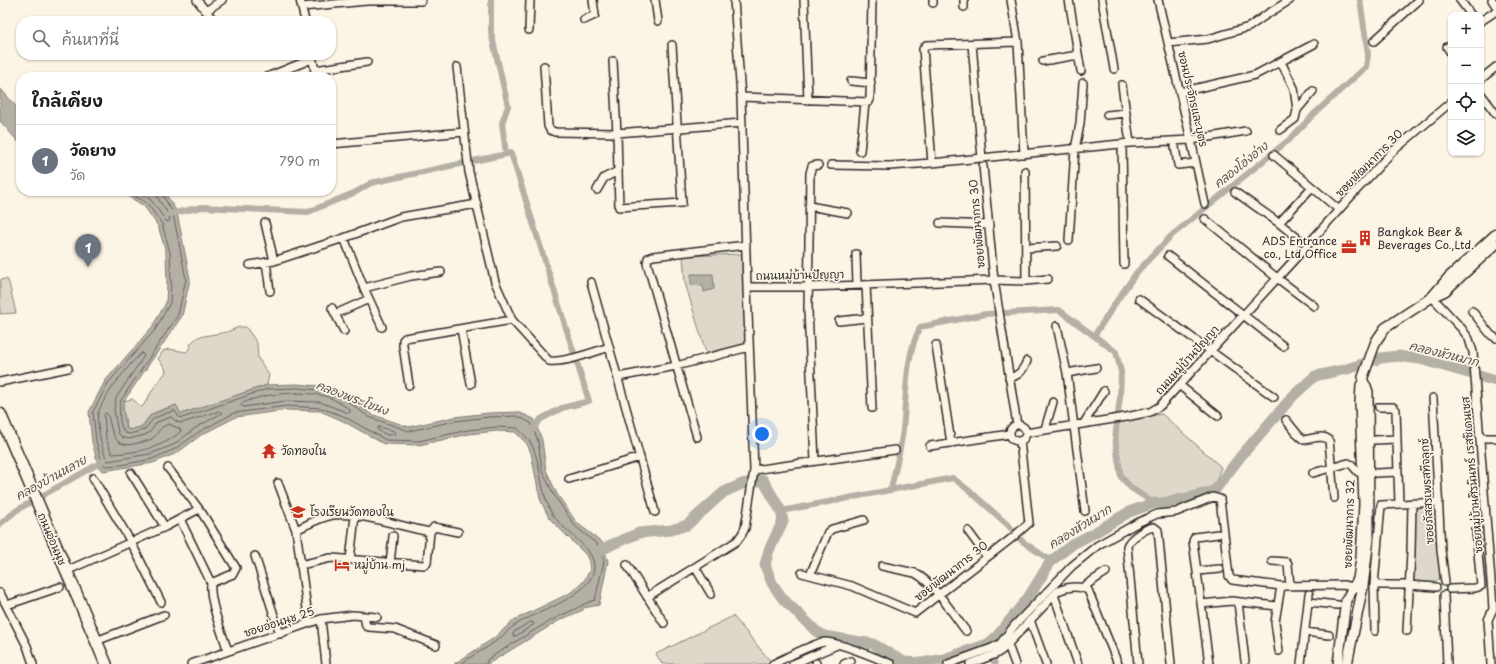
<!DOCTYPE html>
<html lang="th">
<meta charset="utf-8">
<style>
body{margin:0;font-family:"Playpen Sans","Playpen Sans Thai",sans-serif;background:#f6f6f6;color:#202124}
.controls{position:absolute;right:12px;top:12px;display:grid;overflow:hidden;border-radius:8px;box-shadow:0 1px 3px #0004}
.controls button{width:36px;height:36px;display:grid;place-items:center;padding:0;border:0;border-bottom:1px solid #e0e0e0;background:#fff;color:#202124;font:20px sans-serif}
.you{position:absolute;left:762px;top:434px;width:14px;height:14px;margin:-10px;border:3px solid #fff;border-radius:50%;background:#1a73e8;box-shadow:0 0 0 6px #1a73e833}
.badge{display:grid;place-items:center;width:26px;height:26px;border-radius:50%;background:#c8321e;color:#fff;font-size:13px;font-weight:700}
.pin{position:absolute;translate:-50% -33px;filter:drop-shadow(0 1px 2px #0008)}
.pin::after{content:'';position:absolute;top:21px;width:14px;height:12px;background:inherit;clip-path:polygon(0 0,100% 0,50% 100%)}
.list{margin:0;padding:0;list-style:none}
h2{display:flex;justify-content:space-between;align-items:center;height:52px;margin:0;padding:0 16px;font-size:17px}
h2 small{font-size:13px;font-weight:400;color:#757577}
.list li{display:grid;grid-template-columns:26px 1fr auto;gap:12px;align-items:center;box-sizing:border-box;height:72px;padding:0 16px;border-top:1px solid #e0e0e0}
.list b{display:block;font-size:15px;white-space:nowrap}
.list p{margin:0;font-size:13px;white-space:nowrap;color:#757577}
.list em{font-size:13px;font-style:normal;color:#757577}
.icon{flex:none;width:22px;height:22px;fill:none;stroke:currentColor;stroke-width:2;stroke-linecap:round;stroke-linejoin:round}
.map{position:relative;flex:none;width:1496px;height:664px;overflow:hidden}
.search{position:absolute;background:#fff;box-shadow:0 1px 3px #0004;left:16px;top:16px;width:320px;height:44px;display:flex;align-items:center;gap:10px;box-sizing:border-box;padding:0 14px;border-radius:16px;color:#757577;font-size:15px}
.panel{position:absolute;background:#fff;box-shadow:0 1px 3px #0004;left:16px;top:72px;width:320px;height:124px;border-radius:16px}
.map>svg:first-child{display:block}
.green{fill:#ded8ca;stroke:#84827a}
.water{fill:#b4b0a5;stroke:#7d7b74}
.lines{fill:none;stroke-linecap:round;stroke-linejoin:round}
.shore{stroke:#62605c;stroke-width:1}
.canal{stroke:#b4b0a5;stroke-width:6}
.river{stroke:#b4b0a5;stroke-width:11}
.minor-casing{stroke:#2b2b2b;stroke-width:10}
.tertiary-casing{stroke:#2b2b2b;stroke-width:12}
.primary-casing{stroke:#2b2b2b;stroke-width:14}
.minor{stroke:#fcf5e5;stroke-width:7}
.tertiary{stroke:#fcf5e5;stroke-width:9}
.primary{stroke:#fcf5e5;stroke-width:11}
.labels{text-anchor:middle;stroke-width:3.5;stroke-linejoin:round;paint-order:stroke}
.street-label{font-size:11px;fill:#2b2b2b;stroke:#fcf5e5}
.poi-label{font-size:11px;fill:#2b2b2b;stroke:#fcf5e5;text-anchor:start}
.water-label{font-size:12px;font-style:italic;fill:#545350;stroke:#fcf5e5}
</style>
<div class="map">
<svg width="1496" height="664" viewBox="0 0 1496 664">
<rect width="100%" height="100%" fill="#fcf5e5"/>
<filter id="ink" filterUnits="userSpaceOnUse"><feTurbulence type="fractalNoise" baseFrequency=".025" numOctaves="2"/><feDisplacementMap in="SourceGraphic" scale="8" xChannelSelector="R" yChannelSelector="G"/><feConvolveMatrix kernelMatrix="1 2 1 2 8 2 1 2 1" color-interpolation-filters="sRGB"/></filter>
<g filter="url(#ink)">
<path class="green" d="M743,254l4,89 -41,10 -21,-70 -2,-27z
M4,279h3l2,4 7,30 -16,1v-34z
M239,327h7l11,16 1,15 11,17 -2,10 -86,29 -5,-9c-8,3 -18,5 -24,9 -9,6 -8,18 -25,15l-4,-19 1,-9 8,-2 4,3 4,5 3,-1 12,-20 11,-14 -1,-4 -7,-9 5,-8 6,-2 17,3 3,-3 2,-6 7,-6 29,-5z
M1162,414l59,53 -7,20 -30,12 -32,2 -19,-15 -14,-15 -2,-50z
M1415,506h22l3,72 -8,6 -19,-1z
M733,616l38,46 -3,2h-106l-6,-10z"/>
<path class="water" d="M0,88l21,24v33l-21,-24z
M109,191h55l13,21 13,67 -8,37 -58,85 -1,9 4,19 3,1 13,-4 8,-11 25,-10 5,9 86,-29 30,-1 33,3 11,5 30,22 38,13 45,-10 35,-4 29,-1 16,7 8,21 4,30 11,24 20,29 25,19 2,7 4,12 -9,44 -16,3v2l-23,10 -72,44h-34l40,-26 20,-18 56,-27 14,-12 6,-11 -1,-8 -3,-7 -37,-37 -9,-19 -9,-46 -4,-9 -12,-12 -18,-1 -28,3 -50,11 -35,-1 -43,-24 -21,-9 -33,-1 -51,7 -35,18 -24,18 -24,10 -50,8 -5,-7 -6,-22 -3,-30 16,-31 47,-54 14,-24 1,-21 -1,-30 -8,-26 -14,-20 -18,-11z
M691,274h22l1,15 -10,3 -1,-6 -12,-1z"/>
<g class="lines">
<path class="shore" d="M126,191l21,12 15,21 8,28 1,30 -1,21 -15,27 -47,53 -15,29 3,29 6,22 3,3 16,-1 31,-6 23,-10 24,-17 35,-19 53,-7 34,2 22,8 43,24 33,1 49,-11 29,-3 20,1c4,4 11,10 14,15 10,19 9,46 19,67 8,17 38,34 43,50 10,33 -56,51 -76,64 -8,4 -13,12 -21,17 -11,9 -25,14 -35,23
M137,191l14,9 15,21 2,1 2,-2c-2,-11 -13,-18 -14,-29
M161,191l1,3 11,19 13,66 -8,36 -57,85c-2,10 -3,25 4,33l5,1 14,-4 10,-12 19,-7h2l4,6 3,1 85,-29 30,-1 32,3 11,5 29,21 40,14 46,-10 34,-4 28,-1 14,7 7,18 4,29 12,25 21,31 23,19 2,5 4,11 -9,39c-8,2 -14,6 -22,10 -30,13 -57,32 -85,49l-2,5
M142,353l2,3 -28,42 -2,12 4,23 4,4 7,2 16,-4 5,-3 7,-10 14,-5 6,5 5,1 37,-12 3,2 -25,14 -24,18 -23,9 -42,7c-6,-8 -12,-39 -10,-48 4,-14 32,-51 44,-60z
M297,393c24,1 33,2 53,17v2l-2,1 -28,-11 -34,-1 -43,6 -2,-2 1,-2c20,-8 33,-9 55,-10z
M106,413l2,2c4,18 6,35 30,28 5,-1 11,-2 15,-5 7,-7 5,-10 16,-14l11,5 1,2c-17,17 -46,22 -69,23l-6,-15 -2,-24z
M380,427l14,4 1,3 -8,1 -9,-5v-2z
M531,622l3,1 -1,2 -17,11h-3v-3l7,-5z"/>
<path class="canal" d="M491,0v32l17,74 -6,17 4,31
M170,214l32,-7 106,5 48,-20 15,-9 140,-30 78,248 -27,7 -21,11 -9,12
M1094,336l24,-37 19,-27 34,-36 119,-97 24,-25 52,-47 2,-13 -8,-54
M891,489c4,-20 10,-40 12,-60 4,-35 1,-68 17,-102l66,-13 73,-4 57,42 5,20 -1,25 -5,42 6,38 10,11 23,15
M781,511l172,-33 18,14 38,34 13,15 29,20
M0,524l17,-14 81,-46 6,-4
M988,644l7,20"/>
<path class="river" d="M597,552l16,-8 26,-11 32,-3 16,-5 37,-33 18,-8 21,-4 18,31 2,10 -14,29 -4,15 7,18 11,16 33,32 8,5 49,8 31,18 18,1 22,-4 44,-15 10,-9 30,-37 23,-37 22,-17 21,-11 35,-21 25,-9h8l22,-4 30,-8 27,-35 52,-60 22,-20 32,-7 34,-11 17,-2 22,3 76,22"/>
<g class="minor-casing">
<path id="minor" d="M197,0l17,21
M300,0l5,21
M655,0l3,21
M734,0l7,97 6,190h62l185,-7 23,145
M804,0l4,100
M933,0v3
M1011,0l7,42 6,112
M1069,0l12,71
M1102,0l12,69
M1158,0l33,140 14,64
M1460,0l11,15
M1492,0l4,6
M302,7l65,-6h54
M964,7v-7
M206,11l16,-11
M584,20l11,-5 -2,-15
M1481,21l15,-10
M529,30l1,-30
M1374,41l45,-41
M1168,43l40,-4 41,-12 17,-12 24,-15
M972,44l10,114
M1447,47l4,6
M312,55l4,22
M613,61l4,72 2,74 63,-4 -10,-158
M1043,61l35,-6
M544,66l4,60 2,4 5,2 62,1 125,-10
M457,67l12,105 26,110 17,38 37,41c15,2 45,-9 60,-14
M315,70l52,-8
M267,77l45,-18
M1481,79l15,-12
M851,81l20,2
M1122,85l8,58
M1180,92l75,-17 59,-31
M1481,94l15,20
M741,97l128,5 1,-3 2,-99
M1297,110l16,-19
M1107,115l19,-2
M1280,130l15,-11 2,-9 -3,-22 -13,-26
M331,144l133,-12
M1122,144l2,120
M1175,147l3,18 18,-2
M860,151l5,-48
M1274,155l64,54
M932,163l-9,-114 3,-4 92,-3
M831,165l58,1 43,-3 198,-20 61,-3 55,-9
M983,166l11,114 32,1 22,-2
M1025,171l1,110
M597,190l7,-12 14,-7
M1235,192l44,31 21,17
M809,206l39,7
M1205,219l72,59 37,28
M265,223l9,38
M940,223l49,2
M1279,223l33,-36
M344,238l20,50 18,39
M1069,240l6,-91 5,-25 3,-41
M1026,248l31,-2
M856,254l1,31
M1168,256l115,90
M266,262l4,29
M250,265l24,-4 70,-23 57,-21 76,-13
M591,282l64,230
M866,285l6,123
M364,288l47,-12 30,-4
M1432,297l30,32 7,10 4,13 19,241 1,16 -5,11 3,44
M1139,299l135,98
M332,308l12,23
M1472,311l19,24 5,3
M335,314l34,-15
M839,321l28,-3
M1057,326l10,47 18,138
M461,329l10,55
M936,345l15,98
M1067,373l29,-5
M618,377l58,-11 73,-19
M1009,378c10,-2 14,-8 18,-17
M0,382l68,-14
M409,385l-6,-39v-6l2,-2 107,-18
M1179,385l39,31
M1433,398l8,152 4,32
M1379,407h14l3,3 3,94
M1286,420l13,16 5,4c8,-1 19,-6 25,0l5,58
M1084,423l20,-32
M1010 433a8 8 0 1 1 16 0a8 8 0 1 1-16 0Z
M1045,429l8,-27
M1026,433l100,-16 24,-5 10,-6 134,-146 60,-67 38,-41 59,-50
M697,437l-50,-174 1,-5 5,-2 93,-11
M1480,438h16
M1375,440l22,-1
M930,446l80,-12
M815,461l-7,-150 2,-138 2,-7 6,-1
M754,470l141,-20
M131,473l34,54
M1313,473l35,-10 4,2 6,7 5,1
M1376,473l22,-1
M93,478l38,64 30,60
M569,479l71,-22
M278,483l18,47
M180,519l31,64 22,-9 3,-6 -34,-55
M968,531l19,26
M255,556l25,78
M350,560l5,-44
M1272,561l15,1 1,2 2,22
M390,563l3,-27
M300,565l31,-7 93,7 3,-2 3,-31 4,-5 24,5
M627,565l37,58
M882,566l33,7c20,11 37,40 51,58
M695,567l16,27
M66,571l99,-44 34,-18 -31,-41
M1197,571l23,-2
M802,573l50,13 63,27 97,-75 17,-15 -9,-82
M810,575l18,-43 4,-3 32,-9
M211,583c-2,18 11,50 17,68
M1374,585h35l27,2
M1083,587l23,-15
M1450,589l25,-1 6,-2 -5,-56
M0,593l27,53 6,18
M1054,595l24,69
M1444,595l3,69
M647,597l90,-56 5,-7 3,-6 9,-58 -7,-183
M1238,602l7,59
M1309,602l29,3
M1201,604l31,-3 45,5
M7,605l53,-18
M364,616l2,10 3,1 26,2 41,16
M321,619l5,45
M1030,620l16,44
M309,623l-13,-93c11,-5 24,-13 37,-15 29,-3 68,12 97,17
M1375,631l-1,-46 7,-80 58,-3
M1407,631l4,-79 1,-49
M1305,632l24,3
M96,641l68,-26
M1008,645l7,19
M1279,651l-4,-29 6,-36
M816,663v1
M191,664l130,-45 32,-4 24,2
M773,664c13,-6 40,-21 52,-22 15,0 51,16 66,22
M793,664l44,-19
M844,664l7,-3
M948,664l44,-16 8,-4 14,-18 58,-60 26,-21 41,-23 18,-8 19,-2 37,-15 7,2 9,77 3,4 49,6 62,-1 15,3
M970,664l26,-10 6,-4 56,-59c9,-4 20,-6 30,-1l30,74
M1138,664l-11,-118c3,-8 19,-18 27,-19l4,3 13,134
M1209,664l-16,-123 2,-4 23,-3
M1301,664l8,-70"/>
</g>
<g class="tertiary-casing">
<path id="tertiary" d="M1432,297l17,-20 47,-43
M1363,382v-5l13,-36 9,-13 47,-31 13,-6 51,-47
M1338,664l8,-64 12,-21 3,-21 3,-54 -4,-101 1,-18 2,-3 3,4 2,6 1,147 -6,47 -16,78"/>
</g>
<g class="primary-casing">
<path id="primary" d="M0,414l106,250"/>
</g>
<use href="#minor" class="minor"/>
<use href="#tertiary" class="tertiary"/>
<use href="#primary" class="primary"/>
</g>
</g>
<defs>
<g id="building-bare" transform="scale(1.2)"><path d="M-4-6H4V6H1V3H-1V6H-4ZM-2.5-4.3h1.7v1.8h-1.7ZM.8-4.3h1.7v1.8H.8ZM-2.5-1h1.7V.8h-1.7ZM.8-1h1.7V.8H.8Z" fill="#c8321e" stroke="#fcf5e5" stroke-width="2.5" paint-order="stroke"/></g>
<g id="office-bare" transform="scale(1.2)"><path d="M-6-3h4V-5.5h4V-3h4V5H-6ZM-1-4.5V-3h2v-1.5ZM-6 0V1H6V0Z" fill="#c8321e" stroke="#fcf5e5" stroke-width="2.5" paint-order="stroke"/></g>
<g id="temple-bare" transform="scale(1.2)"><path d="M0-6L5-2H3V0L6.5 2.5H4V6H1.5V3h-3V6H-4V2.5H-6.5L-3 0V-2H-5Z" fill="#c8321e" stroke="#fcf5e5" stroke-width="2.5" paint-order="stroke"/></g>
<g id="school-bare" transform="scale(1.2)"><path d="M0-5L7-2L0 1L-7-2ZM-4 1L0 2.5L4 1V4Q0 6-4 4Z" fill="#c8321e" stroke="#fcf5e5" stroke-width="2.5" paint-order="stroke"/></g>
<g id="hotel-bare" transform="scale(1.2)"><path d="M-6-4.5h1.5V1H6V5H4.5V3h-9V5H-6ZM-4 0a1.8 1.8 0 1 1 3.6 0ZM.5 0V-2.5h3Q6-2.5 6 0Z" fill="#c8321e" stroke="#fcf5e5" stroke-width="2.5" paint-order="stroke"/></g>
</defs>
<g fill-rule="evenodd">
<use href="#building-bare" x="1365" y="238"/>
<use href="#office-bare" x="1349" y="247"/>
<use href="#temple-bare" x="269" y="451"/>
<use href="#school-bare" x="298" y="512"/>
<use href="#hotel-bare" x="342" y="565"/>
</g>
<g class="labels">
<g class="street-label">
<text transform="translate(1193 99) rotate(77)" y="4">ซอนประจักรและบุตร</text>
<text transform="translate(1369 163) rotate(-45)" y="4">ซอยพัฒนาการ 30</text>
<text transform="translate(977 224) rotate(-95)" y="4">ซอยพัฒนาการ 30</text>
<text transform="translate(800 275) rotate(-1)" y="4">ถนนหมู่บ้านปัญญา</text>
<text transform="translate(1187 360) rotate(-48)" y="4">ถนนหมู่บ้านปัญญา</text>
<text transform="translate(1472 475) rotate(-95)" y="4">ซอยหมู่บ้านศิรนินทร์ เรสซิเดนเซส</text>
<text transform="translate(1427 491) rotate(-93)" y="4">ซอยภัสสรเพรสทีจลุกซ์</text>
<text transform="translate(1349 524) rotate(-88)" y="4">ซอยพัฒนาการ 32</text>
<text transform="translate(52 539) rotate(67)" y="4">ถนนอ่อนนุช</text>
<text transform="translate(951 571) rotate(-38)" y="4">ซอยพัฒนาการ 30</text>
<text transform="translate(279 622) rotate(-18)" y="4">ซอยอ่อนนุช 25</text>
</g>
<g class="poi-label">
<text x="1377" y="236">Bangkok Beer &amp;<tspan x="1377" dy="13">Beverages Co.,Ltd.</tspan></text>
<text x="1337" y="245" text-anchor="end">ADS Entrance<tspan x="1337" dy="13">co., Ltd Office</tspan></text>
<text x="281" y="455">วัดทองใน</text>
<text x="310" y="516">โรงเรียนวัดทองใน</text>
<text x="354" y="569">หมู่บ้าน mj</text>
</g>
<g class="water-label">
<text transform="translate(1241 165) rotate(-39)" y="4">คลองโอ่งอ่าง</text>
<text transform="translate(1444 354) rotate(14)" y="4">คลองหัวหมาก</text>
<text transform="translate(352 398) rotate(21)" y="4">คลองพระโขนง</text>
<text transform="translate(51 478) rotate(-29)" y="4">คลองบ้านหลาย</text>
<text transform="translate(1080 527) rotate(-32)" y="4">คลองหัวหมาก</text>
</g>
</g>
</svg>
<div class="controls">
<button>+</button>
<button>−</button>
<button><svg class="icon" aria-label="locate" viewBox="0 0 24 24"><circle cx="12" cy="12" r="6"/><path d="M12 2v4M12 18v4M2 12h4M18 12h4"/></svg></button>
<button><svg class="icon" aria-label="layers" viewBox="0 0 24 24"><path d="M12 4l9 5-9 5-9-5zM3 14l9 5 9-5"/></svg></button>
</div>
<div class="you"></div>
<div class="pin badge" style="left:88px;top:267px;background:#6b7280">1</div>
<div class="search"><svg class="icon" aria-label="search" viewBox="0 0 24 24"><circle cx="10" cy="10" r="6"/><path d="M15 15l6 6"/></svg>ค้นหาที่นี่</div>
<section class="panel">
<h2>ใกล้เคียง<small></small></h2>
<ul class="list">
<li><span class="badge" style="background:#6b7280">1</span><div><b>วัดยาง</b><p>วัด</p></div><em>790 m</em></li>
</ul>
</section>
</div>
